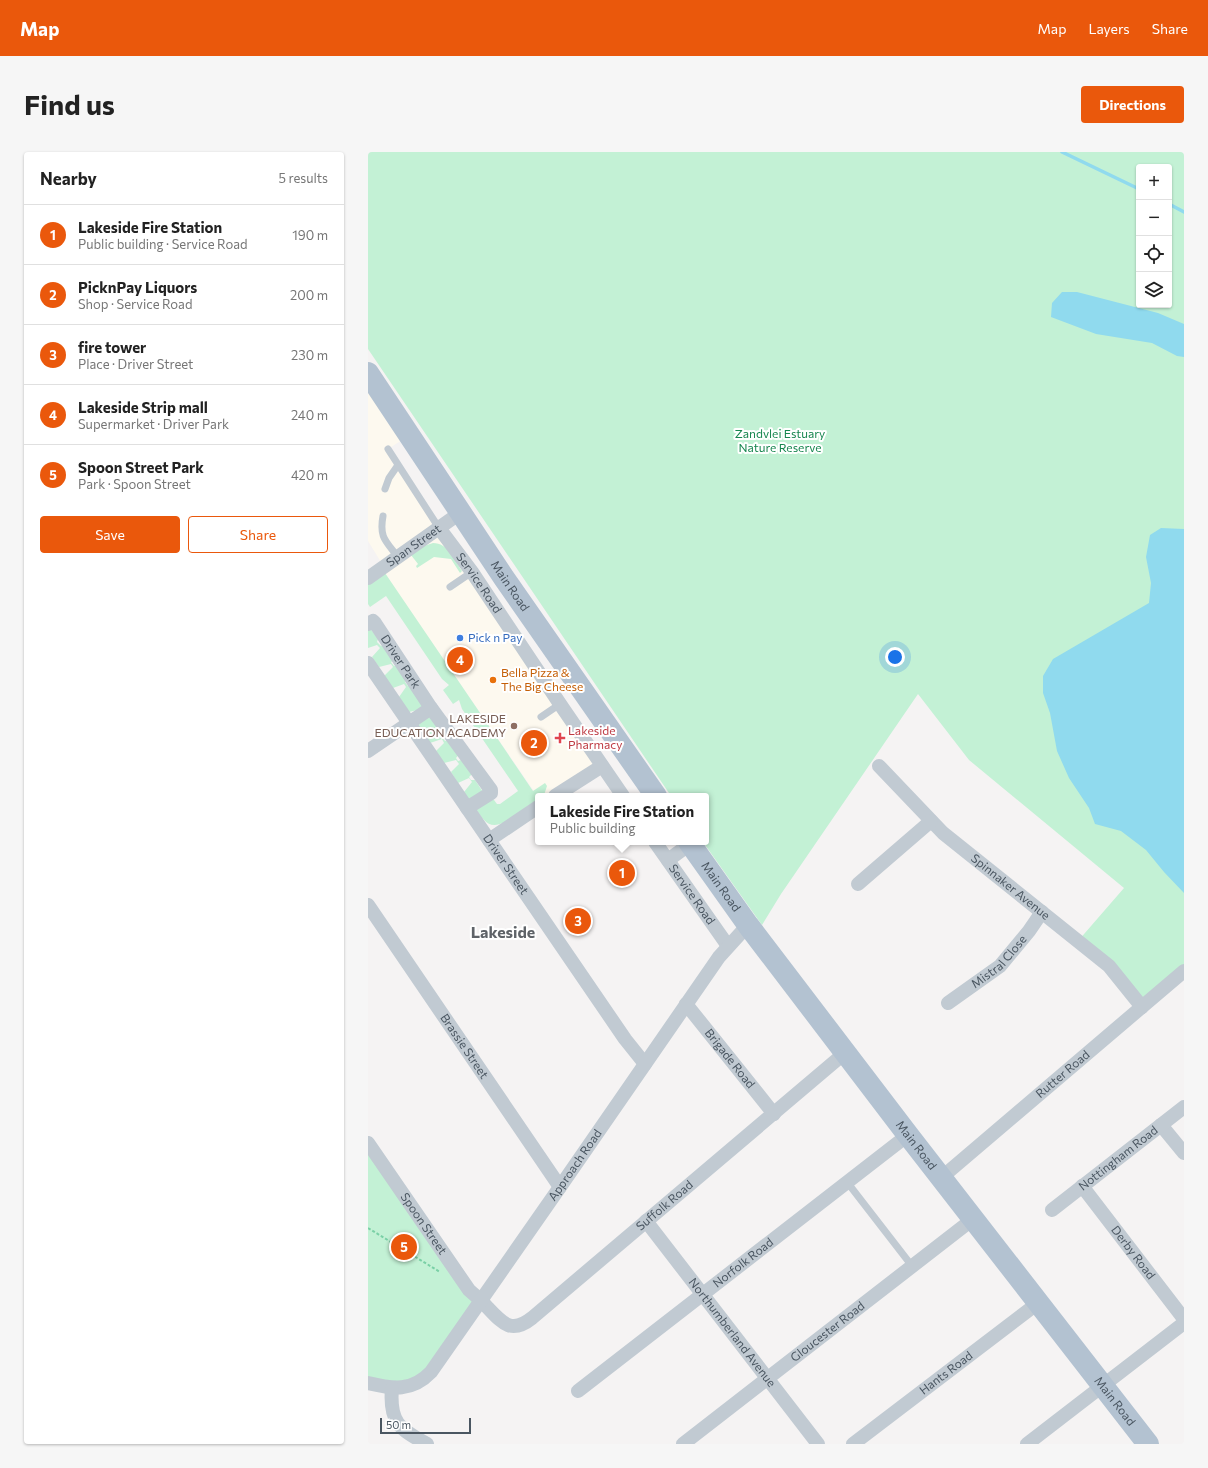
<!DOCTYPE html>
<meta charset="utf-8">
<style>
body{margin:0;font-family:Commissioner,sans-serif;background:#f6f6f6;color:#222}
.controls{position:absolute;right:12px;top:12px;display:grid;overflow:hidden;border-radius:4px;box-shadow:0 1px 3px #0004}
.controls button{width:36px;height:36px;display:grid;place-items:center;padding:0;border:0;border-bottom:1px solid #e0e0e0;background:#fff;color:#222;font:20px sans-serif}
.scale{position:absolute;left:12px;bottom:10px;width:91px;box-sizing:border-box;padding-left:4px;border:2px solid #4a5661;border-top:0;font-size:11px;line-height:14px;white-space:nowrap;color:#4a5661;-webkit-text-stroke:3px #fff;paint-order:stroke}
.you{position:absolute;left:527px;top:505px;width:14px;height:14px;margin:-10px;border:3px solid #fff;border-radius:50%;background:#1a73e8;box-shadow:0 0 0 6px #1a73e833}
.badge{display:grid;place-items:center;width:26px;height:26px;border-radius:50%;background:#ea580c;color:#fff;font-size:13px;font-weight:700}
.pin{position:absolute;translate:-50% -50%;border:2px solid #fff;box-shadow:0 1px 4px #0006}
.popup{position:absolute;left:167px;top:641px;width:174px;height:52px;box-sizing:border-box;display:grid;place-content:center;border-radius:4px;background:#fff;filter:drop-shadow(0 1px 3px #0005);font-size:13px;white-space:nowrap;color:#767676}
.popup b{font-size:15px;color:#222}
.popup::after{content:'';position:absolute;left:50%;top:100%;margin-left:-8px;border:8px solid transparent;border-top-color:#fff}
.list{margin:0;padding:0;list-style:none}
h2{display:flex;justify-content:space-between;align-items:center;height:52px;margin:0;padding:0 16px;font-size:17px}
h2 small{font-size:13px;font-weight:400;color:#767676}
.list li{display:grid;grid-template-columns:26px 1fr auto;gap:12px;align-items:center;box-sizing:border-box;height:60px;padding:0 16px;border-top:1px solid #e0e0e0}
.list b{display:block;font-size:15px;white-space:nowrap}
.list p{margin:0;font-size:13px;white-space:nowrap;color:#767676}
.list em{font-size:13px;font-style:normal;color:#767676}
.actions{display:flex;gap:8px;padding:12px 16px}
.actions a{flex:1;padding:9px 0;border:1px solid #ea580c;border-radius:4px;text-align:center;font-size:14px;color:#ea580c}
.actions .main{background:#ea580c;color:#fff}
.icon{flex:none;width:22px;height:22px;fill:none;stroke:currentColor;stroke-width:2;stroke-linecap:round;stroke-linejoin:round}
.map{position:relative;flex:none;width:816px;height:1292px;overflow:hidden;border-radius:4px}
header{display:flex;align-items:center;gap:24px;box-sizing:border-box;height:56px;padding:0 20px;background:#ea580c;color:#fff}
header strong{font-size:19px}
nav{display:flex;gap:22px;margin-inline-start:auto;font-size:14px}
.intro{display:flex;align-items:center;justify-content:space-between;box-sizing:border-box;height:96px;padding:0 24px}
h1{margin:0;font-size:28px}
.button{padding:10px 18px;border-radius:4px;background:#ea580c;color:#fff;font-size:14px;font-weight:700}
main{display:flex;gap:24px;padding:0 24px}
aside{flex:1;background:#fff;border-radius:4px;box-shadow:0 1px 3px #0004}
.map>svg:first-child{display:block}
.commercial{fill:#fdf9ef}
.green{fill:#c3f1d5;fill-rule:evenodd}
.water{fill:#90daee}
.lines{fill:none;stroke-linecap:round;stroke-linejoin:round}
.stream{stroke:#90daee;stroke-width:3.5}
.path{stroke:#7ad0a6;stroke-width:2;stroke-dasharray:3 2;stroke-linecap:butt}
.service{stroke:#c1cad2;stroke-width:7}
.minor{stroke:#c1cad2;stroke-width:14}
.primary{stroke:#b3c2d1;stroke-width:22}
.shop-dot{fill:#3f7fe0;stroke:#fff;stroke-width:1.5}
.food-dot{fill:#e8710a;stroke:#fff;stroke-width:1.5}
.education-dot{fill:#8d6e63;stroke:#fff;stroke-width:1.5}
.health-dot{fill:#e0444e;stroke:#fff;stroke-width:1.5}
.labels{text-anchor:middle;stroke-width:4;stroke-linejoin:round;paint-order:stroke}
.park-label{font-size:12px;fill:#17864f;stroke:#fff}
.street-label{font-size:12px;fill:#4a5661;stroke:#fff}
.shop-label{font-size:12px;fill:#366cbe;stroke:#fff;text-anchor:start}
.food-label{font-size:12px;fill:#c56008;stroke:#fff;text-anchor:start}
.education-label{font-size:12px;fill:#785e54;stroke:#fff;text-anchor:end}
.health-label{font-size:12px;fill:#be3a42;stroke:#fff;text-anchor:start}
.district-label{font-size:16px;font-weight:bold;fill:#5f6368;stroke:#fff}
</style>
<header>
<strong>Map</strong>
<nav><a>Map</a><a>Layers</a><a>Share</a></nav>
</header>
<div class="intro"><h1>Find us</h1><a class="button">Directions</a></div>
<main>
<aside>
<h2>Nearby<small>5 results</small></h2>
<ul class="list">
<li><span class="badge">1</span><div><b>Lakeside Fire Station</b><p>Public building · Service Road</p></div><em>190 m</em></li>
<li><span class="badge">2</span><div><b>PicknPay Liquors</b><p>Shop · Service Road</p></div><em>200 m</em></li>
<li><span class="badge">3</span><div><b>fire tower</b><p>Place · Driver Street</p></div><em>230 m</em></li>
<li><span class="badge">4</span><div><b>Lakeside Strip mall</b><p>Supermarket · Driver Park</p></div><em>240 m</em></li>
<li><span class="badge">5</span><div><b>Spoon Street Park</b><p>Park · Spoon Street</p></div><em>420 m</em></li>
</ul>
<div class="actions"><a class="main">Save</a><a>Share</a></div>
</aside>
<div class="map">
<svg width="816" height="1292" viewBox="0 0 816 1292">
<rect width="100%" height="100%" fill="#f5f3f3"/>
<path class="commercial" d="M0,239l34,49 -14,9 214,317 -47,30 -17,1 -147,-214 -6,-10 -1,-6 -16,-26z"/>
<path class="green" d="M0,0h816v819l-42,36 -64,-66 46,-53 -155,-128 -51,-66 -137,200 -19,31 -59,-83h3v-46h-35l-303,-447zM771,15h30v138h-30z
M65,391c15,0 21,16 29,28l-2,2 -9,-14 -17,-2 -17,11 -1,-2 2,-2 -7,-9 13,-9z
M17,421l148,218 12,-8 2,3 -3,9 -6,1v3l-33,23c-16,8 -21,-1 -29,-13l15,-10 3,1 3,4h3l18,-13 -56,-82 -3,-9 -6,4 -10,-14 6,-5 -7,-6 -56,-83 -16,11 -2,-3v-20z
M2,476l8,11 -1,3 4,4 4,-1 8,16 -2,1 3,4 4,-1 8,15 -1,2 3,4 4,-2 11,15 -1,10 -13,3 -10,-15 7,-10 -2,-3 -11,4 -9,-12 9,-9 -2,-3 -12,3 -7,-10 8,-9 -3,-3 -9,3v-19z
M58,563l15,10 1,12 3,4 3,-1 12,13 -4,5 2,3 6,-2 8,15 -3,3 2,3h4l8,12 -12,11 -7,-11 8,-10 -3,-4 -11,5 -7,-11 8,-8 -3,-4 -12,3 -8,-12 8,-8 -2,-4 -12,4 -12,-18z
M0,991l114,157 -60,80 -54,3z"/>
<path class="water" d="M694,140h15l81,21 26,11v33l-7,-1 -25,-13 -56,-9 -45,-17 1,-14z
M793,376l23,1v364l-20,-21 -18,-22 -25,-19 -26,-7 -6,-16 -20,-30 -12,-27 -7,-38 -7,-20v-17l10,-17 96,-56 2,-20 -5,-26 4,-22z"/>
<g class="lines">
<path class="stream" d="M694,0l77,37
M801,52l15,8"/>
<path class="path" d="M0,1076l72,44"/>
<path class="service" d="M20,297l51,79
M17,337l4,-11 9,-13
M15,364c-4,22 3,25 15,41
M82,435l22,-15
M173,565l19,-13
M479,1030l65,84"/>
<g class="minor">
<path id="s1" d="M71,376l33,44 88,132 63,92"/>
<path id="s2" d="M0,426l92,-65"/>
<path id="s3" d="M0,472l5,-3 2,2 56,85 -63,43"/>
<path id="s4" d="M0,511l257,376 20,25"/>
<path d="M63,556l60,82v3l-24,15"/>
<path id="s5" d="M511,614l64,67 166,133 33,41"/>
<path d="M187,644l47,-30"/>
<path d="M121,688l49,-33"/>
<path id="s6" d="M287,690l73,104"/>
<path d="M300,708l22,-16"/>
<path d="M490,732l73,-63"/>
<path id="s7" d="M0,753l192,282"/>
<path id="s8" d="M580,851l52,-37 29,-35 13,-19"/>
<path id="s9" d="M318,852l88,110"/>
<path d="M793,973l23,28"/>
<path id="s10" d="M0,991l101,147c7,6 13,11 19,18 15,16 24,26 44,10l314,-266"/>
<path id="s11" d="M573,1026l243,-207"/>
<path id="s12" d="M714,1034l102,133"/>
<path id="s13" d="M684,1058l132,-103"/>
<path id="s14" d="M278,1069l172,223"/>
<path id="s15" d="M0,1231c25,6 44,9 63,-11l129,-185 159,-230 29,-32"/>
<path d="M24,1236c-3,34 7,41 35,56"/>
<path id="s16" d="M210,1239l330,-256"/>
<path id="s17" d="M315,1292l290,-225"/>
<path id="s18" d="M485,1292l185,-141"/>
<path d="M659,1292l157,-121"/>
</g>
<g class="primary">
<path id="s19" d="M0,221l136,205 152,218"/>
<path id="s20" d="M321,690l59,83 160,210 240,309"/>
</g>
</g>
<circle class="shop-dot" cx="92" cy="486" r="4"/>
<circle class="food-dot" cx="125" cy="528" r="4"/>
<circle class="education-dot" cx="146" cy="574" r="4"/>
<path class="health-dot" d="M190 580h4v4h4v4h-4v4h-4v-4h-4v-4h4z"/>
<g class="labels">
<g class="park-label">
<text x="412" y="286">Zandvlei Estuary<tspan x="412" dy="14">Nature Reserve</tspan></text>
</g>
<g class="street-label">
<text dy="4" stroke="none"><textPath href="#s2" startOffset="56">Span Street</textPath></text>
<text dy="4" stroke="none"><textPath href="#s1" startOffset="68">Service Road</textPath></text>
<text dy="4" stroke="none"><textPath href="#s19" startOffset="256">Main Road</textPath></text>
<text dy="4" stroke="none"><textPath href="#s3" startOffset="55">Driver Park</textPath></text>
<text dy="4" stroke="none"><textPath href="#s4" startOffset="244">Driver Street</textPath></text>
<text dy="4" stroke="none"><textPath href="#s20" startOffset="55">Main Road</textPath></text>
<text dy="4" stroke="none"><textPath href="#s5" startOffset="179">Spinnaker Avenue</textPath></text>
<text dy="4" stroke="none"><textPath href="#s6" startOffset="64">Service Road</textPath></text>
<text dy="4" stroke="none"><textPath href="#s8" startOffset="66">Mistral Close</textPath></text>
<text dy="4" stroke="none"><textPath href="#s7" startOffset="171">Brassie Street</textPath></text>
<text dy="4" stroke="none"><textPath href="#s9" startOffset="70">Brigade Road</textPath></text>
<text dy="4" stroke="none"><textPath href="#s11" startOffset="160">Rutter Road</textPath></text>
<text dy="4" stroke="none"><textPath href="#s20" startOffset="379">Main Road</textPath></text>
<text dy="4" stroke="none"><textPath href="#s13" startOffset="84">Nottingham Road</textPath></text>
<text dy="4" stroke="none"><textPath href="#s15" startOffset="320">Approach Road</textPath></text>
<text dy="4" stroke="none"><textPath href="#s10" startOffset="431">Suffolk Road</textPath></text>
<text dy="4" stroke="none"><textPath href="#s10" startOffset="98">Spoon Street</textPath></text>
<text dy="4" stroke="none"><textPath href="#s12" startOffset="84">Derby Road</textPath></text>
<text dy="4" stroke="none"><textPath href="#s16" startOffset="209">Norfolk Road</textPath></text>
<text dy="4" stroke="none"><textPath href="#s17" startOffset="183">Gloucester Road</textPath></text>
<text dy="4" stroke="none"><textPath href="#s14" startOffset="141">Northumberland Avenue</textPath></text>
<text dy="4" stroke="none"><textPath href="#s18" startOffset="117">Hants Road</textPath></text>
<text dy="4" stroke="none"><textPath href="#s20" startOffset="703">Main Road</textPath></text>
</g>
<g class="shop-label">
<text x="100" y="490">Pick n Pay</text>
</g>
<g class="food-label">
<text x="133" y="525">Bella Pizza &amp;<tspan x="133" dy="14">The Big Cheese</tspan></text>
</g>
<g class="education-label">
<text x="138" y="571">LAKESIDE<tspan x="138" dy="14">EDUCATION ACADEMY</tspan></text>
</g>
<g class="health-label">
<text x="200" y="583">Lakeside<tspan x="200" dy="14">Pharmacy</tspan></text>
</g>
<g class="district-label">
<text x="135" y="786">Lakeside</text>
</g>
</g>
</svg>
<div class="controls">
<button>+</button>
<button>−</button>
<button><svg class="icon" aria-label="locate" viewBox="0 0 24 24"><circle cx="12" cy="12" r="6"/><path d="M12 2v4M12 18v4M2 12h4M18 12h4"/></svg></button>
<button><svg class="icon" aria-label="layers" viewBox="0 0 24 24"><path d="M12 4l9 5-9 5-9-5zM3 14l9 5 9-5"/></svg></button>
</div>
<div class="scale">50 m</div>
<div class="you"></div>
<div class="pin badge" style="left:254px;top:721px">1</div>
<div class="popup"><b>Lakeside Fire Station</b>Public building</div>
<div class="pin badge" style="left:166px;top:591px">2</div>
<div class="pin badge" style="left:210px;top:769px">3</div>
<div class="pin badge" style="left:92px;top:508px">4</div>
<div class="pin badge" style="left:36px;top:1095px">5</div>
</div>
</main>
